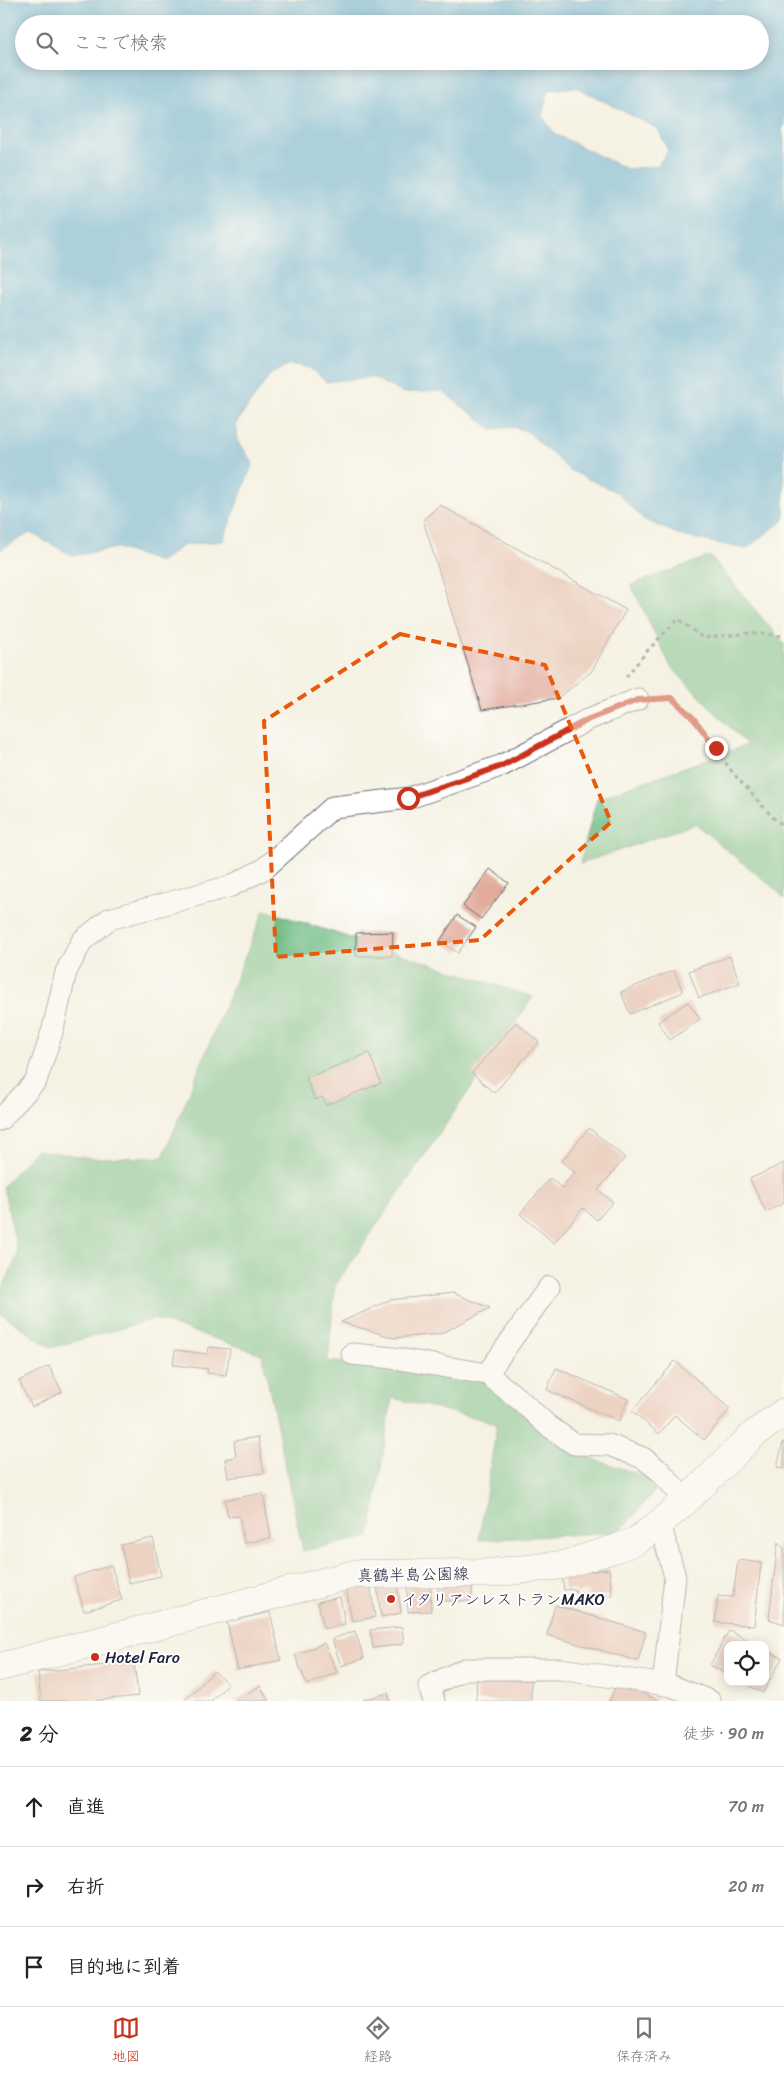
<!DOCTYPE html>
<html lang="ja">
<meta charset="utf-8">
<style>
body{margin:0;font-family:Sriracha,"Klee One",sans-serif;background:#f6f6f6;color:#222}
.controls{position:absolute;right:15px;bottom:15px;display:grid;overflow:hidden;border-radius:10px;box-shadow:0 2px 12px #0003}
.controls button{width:45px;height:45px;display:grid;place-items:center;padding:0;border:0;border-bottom:1px solid #e0e0e0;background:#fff;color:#222;font:25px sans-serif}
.stop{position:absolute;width:15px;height:15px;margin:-11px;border:4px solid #c8321e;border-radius:50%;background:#fff}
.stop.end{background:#c8321e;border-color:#fff;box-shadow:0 1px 5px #0008}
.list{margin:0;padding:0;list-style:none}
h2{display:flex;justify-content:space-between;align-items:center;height:65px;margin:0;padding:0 20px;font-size:21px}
h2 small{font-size:16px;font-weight:400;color:#767676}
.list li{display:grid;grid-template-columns:32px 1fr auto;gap:15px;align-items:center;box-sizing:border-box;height:80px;padding:0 20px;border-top:1px solid #e0e0e0}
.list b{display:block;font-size:19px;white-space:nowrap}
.list em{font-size:16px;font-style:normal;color:#767676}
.icon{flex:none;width:28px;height:28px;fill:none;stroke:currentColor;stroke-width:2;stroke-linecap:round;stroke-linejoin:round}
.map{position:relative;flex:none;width:784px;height:1701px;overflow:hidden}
.search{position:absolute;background:#fff;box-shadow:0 2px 12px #0003;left:15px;right:15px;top:15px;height:55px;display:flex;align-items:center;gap:12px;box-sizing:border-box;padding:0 18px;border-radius:28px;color:#767676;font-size:19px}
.sheet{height:305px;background:#fff}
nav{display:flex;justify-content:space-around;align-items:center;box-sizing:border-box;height:70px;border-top:1px solid #e0e0e0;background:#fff;font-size:14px;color:#767676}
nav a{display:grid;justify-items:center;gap:2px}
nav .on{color:#c8321e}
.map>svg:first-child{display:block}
.forest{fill:#6fbb83;stroke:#486e5f}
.water{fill:#56a8d1;stroke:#3c6586;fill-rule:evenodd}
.building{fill:#e1aa9a}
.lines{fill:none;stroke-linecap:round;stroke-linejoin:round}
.minor-casing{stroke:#6c6b76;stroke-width:23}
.secondary-casing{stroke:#6c6b76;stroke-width:29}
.path{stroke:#6c6b76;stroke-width:3;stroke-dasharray:4 4;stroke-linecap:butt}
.minor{stroke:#fff;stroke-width:21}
.secondary{stroke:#fff;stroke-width:28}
.route{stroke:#c8321e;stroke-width:6}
.marked{fill:none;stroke:#e8590c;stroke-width:4;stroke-dasharray:10 6;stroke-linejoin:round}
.poi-dot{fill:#c8321e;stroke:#fff;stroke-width:2}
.labels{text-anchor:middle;stroke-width:4;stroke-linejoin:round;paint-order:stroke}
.street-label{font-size:16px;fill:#22223b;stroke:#fff}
.poi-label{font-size:16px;fill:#22223b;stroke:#fff;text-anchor:start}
</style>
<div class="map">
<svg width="784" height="1701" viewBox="0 0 784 1701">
<rect width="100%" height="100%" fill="#fff"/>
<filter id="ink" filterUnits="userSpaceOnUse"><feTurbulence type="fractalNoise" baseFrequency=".02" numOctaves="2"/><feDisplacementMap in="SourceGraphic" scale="10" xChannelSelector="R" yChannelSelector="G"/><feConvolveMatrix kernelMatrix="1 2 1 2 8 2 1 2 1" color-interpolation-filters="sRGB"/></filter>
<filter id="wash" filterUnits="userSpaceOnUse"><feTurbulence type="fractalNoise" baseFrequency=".0096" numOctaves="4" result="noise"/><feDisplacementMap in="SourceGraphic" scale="20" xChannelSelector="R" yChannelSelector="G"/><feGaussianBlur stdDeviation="1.12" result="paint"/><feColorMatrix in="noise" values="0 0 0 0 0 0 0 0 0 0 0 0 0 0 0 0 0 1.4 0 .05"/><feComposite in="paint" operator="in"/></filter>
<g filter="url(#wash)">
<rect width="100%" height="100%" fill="#f5f2e3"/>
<path class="forest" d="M710,556l74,88v255l-9,-10 -80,-65 -115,40 17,-66 150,-53 -76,-78 -40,-82z
M264,910l269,87 -198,289 -7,75 158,18 78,70 98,33 -42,50 -141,8 18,-117 -105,-25 -22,139 -67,14 -41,-197 -108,-35 -103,29 -51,-35v-19l18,-40 -15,-68 33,-36 56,8 71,-1z"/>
<path class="water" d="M0,0h784v126l-2,4 2,10v380l-38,29 -64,-13 -39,-17 -25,-26 -49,-23 -41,-38 -13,-5 -23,2 -50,-38 -39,2 -32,-16 -45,5 -16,-14 -20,-4 -20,11 -34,49 2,16 15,23 -30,78 -39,4 -24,17 -43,-14 -44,8 -43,-23 -30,17zM24,24h736v37h-736zM576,87l82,42 10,22 -11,15 -30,3 -72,-35 -13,-18 7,-26z"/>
<g id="blocks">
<path class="building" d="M440,505l186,105 -35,62 -33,26 -76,12 -59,-190z
M490,869l19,14 -28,36 -18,-13z
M457,915l19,12 -18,26 -18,-12z
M393,932l-1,24h-36v-23z
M730,956l10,27 -41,15 -10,-27z
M674,970l9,22 -53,22 -9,-22z
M688,1002l12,17 -30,21 -12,-18z
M516,1022l23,20 -45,51 -22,-20z
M369,1053l12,30 -55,22 -4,-8 -7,3 -9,-22z
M589,1128l36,30 -27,32 15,12 -16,18 -14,-12 -29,35 -34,-29 30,-36 11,10 14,-16 -13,-11z
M784,1163v40l-18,9 -16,-33z
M453,1293l37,15 -50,26 -46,4 -53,-16 49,-22z
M209,1347l21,2 -4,26 -19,-2 1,-4 -35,-4 2,-15 33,4z
M675,1361l55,48 -26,31 -29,-25 -16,19 -27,-23z
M49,1366l13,26 -30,15 -13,-26z
M556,1368l72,31 -9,22 -72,-31z
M258,1437l6,36 -36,5 -3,-19 11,-2 -2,-16z
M783,1442h1v26l-7,-1z
M263,1493l8,45 -27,5 -5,-27 -11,1 -3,-17z
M153,1538l8,38 -32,7 -8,-38z
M778,1542l6,7v75l-15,-5z
M738,1560l23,3 -7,63 -39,-4 3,-26 15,1z
M111,1565l11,35 -38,11 -10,-34z
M609,1569l3,26 -24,3 -1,-6 -11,1 -1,-4 -11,1 -2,-15z
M397,1582l4,31 -20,4 -4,-32z
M430,1582l1,29 -23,1 -1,-29z
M438,1582h34v19h-34z
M370,1584l5,33 -23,4 -6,-33z
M340,1597l5,27 -21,5 -6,-27z
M555,1605l91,27 -8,29 -91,-26z
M270,1612l11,48 -43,10 -11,-48z
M402,1627l2,17 -31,4 -3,-18z
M729,1630l28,15h-29v30l-18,-10z
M355,1631l9,27 -23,8 -9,-27z
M324,1643l13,29 -30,13 -12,-30z
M765,1649l17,9 -19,35 -21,-11h23z
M134,1662l4,34 -46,5h-51l-3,-29z
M214,1671l14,13 -17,17h-27z
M477,1673h54v28h-55z
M618,1681l39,19 -1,1h-47z
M260,1686l9,15h-35z
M388,1693l2,8h-26l-1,-1z"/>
</g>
</g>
<g filter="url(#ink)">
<use href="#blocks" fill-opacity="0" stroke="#6c6b76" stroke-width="1"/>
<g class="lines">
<g class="minor-casing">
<path id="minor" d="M0,1120l36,-39 17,-52 13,-57 16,-31 27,-22 122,-33 33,-17 69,-62 76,-9 94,-33 86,-46 49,-20
M352,1354l41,4 94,16 33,26 27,25 27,19 35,1 34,13 17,13 26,30
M487,1374l62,-87
M660,1523l15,54 -12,108
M434,1701l-5,-15 36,-17h95l112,17 38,15"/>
</g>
<g class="secondary-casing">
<path id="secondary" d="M0,1667l354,-93 135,-1 74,-8 54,-17 19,-7 19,-14 31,-26 68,-67 30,-22"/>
</g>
<path class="path" d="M626,677l22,-27 30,-31 25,19 47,-5 34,3
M661,698l12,-1 21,22 39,54 44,49 7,2"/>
<use href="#minor" class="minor"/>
<use href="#secondary" class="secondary"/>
</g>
</g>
<g class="lines" filter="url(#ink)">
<path class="route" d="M408,798l94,-32 87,-47 49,-19 34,-2 22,21 22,29"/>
</g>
<path d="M0 0H784V1701H0ZM400,634l145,31 66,157 -131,118 -204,17 -12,-236z" fill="#f5f2e3" fill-opacity=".55" fill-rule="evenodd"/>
<path class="marked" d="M400,634l145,31 66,157 -131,118 -204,17 -12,-236z"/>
<g class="poi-dot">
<circle cx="391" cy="1599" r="5"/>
<circle cx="95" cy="1657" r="5"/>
</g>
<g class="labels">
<g class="street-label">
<text transform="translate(413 1574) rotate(-1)" y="6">真鶴半島公園線</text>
</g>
<g class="poi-label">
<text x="401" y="1605">イタリアンレストランMAKO</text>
<text x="105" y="1663">Hotel Faro</text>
</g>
</g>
</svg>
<div class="controls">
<button><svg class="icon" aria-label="locate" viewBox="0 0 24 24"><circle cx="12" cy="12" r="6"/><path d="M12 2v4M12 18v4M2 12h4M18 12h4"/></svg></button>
</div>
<div class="stop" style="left:408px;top:798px"></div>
<div class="stop end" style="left:716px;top:748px"></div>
<div class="search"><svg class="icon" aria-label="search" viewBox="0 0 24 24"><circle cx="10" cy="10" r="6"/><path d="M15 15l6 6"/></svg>ここで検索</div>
</div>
<section class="sheet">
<h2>2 分<small>徒歩 · 90 m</small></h2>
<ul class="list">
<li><svg class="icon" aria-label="ahead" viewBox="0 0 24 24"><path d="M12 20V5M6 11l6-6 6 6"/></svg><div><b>直進</b></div><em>70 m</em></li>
<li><svg class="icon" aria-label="right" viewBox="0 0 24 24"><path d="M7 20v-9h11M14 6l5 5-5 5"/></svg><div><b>右折</b></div><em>20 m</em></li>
<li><svg class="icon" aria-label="arrive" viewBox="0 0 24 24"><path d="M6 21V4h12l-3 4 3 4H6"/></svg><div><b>目的地に到着</b></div></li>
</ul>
</section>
<nav>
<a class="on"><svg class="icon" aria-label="map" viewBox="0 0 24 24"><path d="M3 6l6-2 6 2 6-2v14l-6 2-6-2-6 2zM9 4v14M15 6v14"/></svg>地図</a>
<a><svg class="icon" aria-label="directions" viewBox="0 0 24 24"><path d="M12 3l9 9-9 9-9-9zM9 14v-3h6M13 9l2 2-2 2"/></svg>経路</a>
<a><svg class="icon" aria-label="saved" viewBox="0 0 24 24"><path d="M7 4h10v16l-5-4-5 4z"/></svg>保存済み</a>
</nav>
